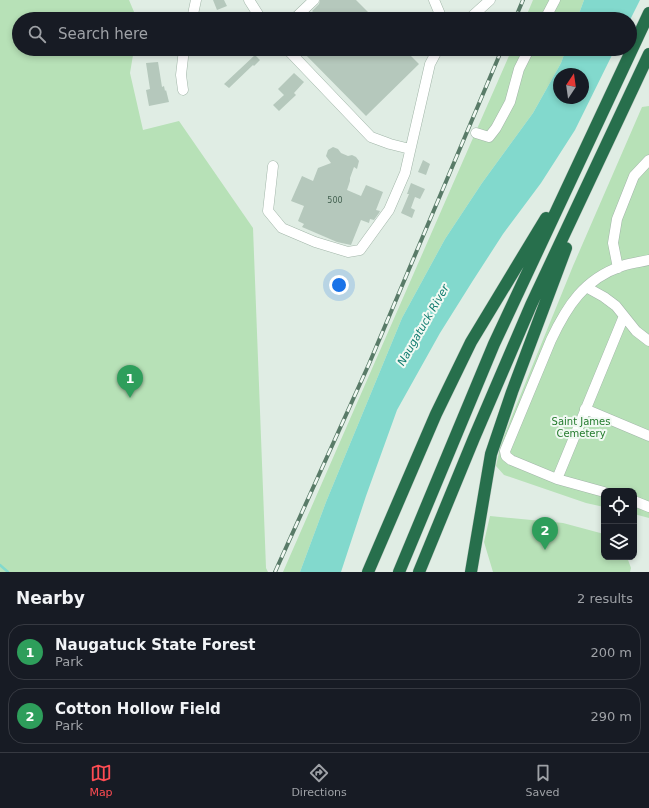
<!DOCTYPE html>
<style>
body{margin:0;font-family:"DejaVu Sans",sans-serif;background:#20242c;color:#f1f3f6}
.controls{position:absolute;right:12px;bottom:12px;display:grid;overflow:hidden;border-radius:8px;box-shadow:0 2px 6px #0003}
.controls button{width:36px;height:36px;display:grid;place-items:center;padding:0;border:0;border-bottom:1px solid #363941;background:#171b24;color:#f1f3f6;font:20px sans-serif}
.compass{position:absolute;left:553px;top:68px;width:36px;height:36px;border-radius:50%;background:#171b24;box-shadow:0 2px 6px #0003;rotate:13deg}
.you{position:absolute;left:339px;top:285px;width:14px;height:14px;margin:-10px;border:3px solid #fff;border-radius:50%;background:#1a73e8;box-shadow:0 0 0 6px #1a73e833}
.badge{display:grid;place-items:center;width:26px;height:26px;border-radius:50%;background:#ff4c53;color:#fff;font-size:13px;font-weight:700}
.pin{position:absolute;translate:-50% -33px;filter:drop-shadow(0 1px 2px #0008)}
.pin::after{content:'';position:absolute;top:21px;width:14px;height:12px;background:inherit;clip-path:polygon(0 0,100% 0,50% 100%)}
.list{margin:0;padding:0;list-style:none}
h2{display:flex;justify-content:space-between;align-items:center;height:52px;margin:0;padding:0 16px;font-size:17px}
h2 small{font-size:13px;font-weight:400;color:#9ea1a6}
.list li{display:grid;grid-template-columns:26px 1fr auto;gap:12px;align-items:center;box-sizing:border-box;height:56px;margin:0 8px 8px;padding:0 8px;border:1px solid #363941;border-radius:16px}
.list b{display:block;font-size:15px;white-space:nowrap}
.list p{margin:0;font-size:13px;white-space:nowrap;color:#9ea1a6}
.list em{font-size:13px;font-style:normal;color:#9ea1a6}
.icon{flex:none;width:22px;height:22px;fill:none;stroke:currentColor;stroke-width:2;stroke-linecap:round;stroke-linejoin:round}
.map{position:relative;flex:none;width:649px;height:572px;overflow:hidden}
.search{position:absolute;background:#171b24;box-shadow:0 2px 6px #0003;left:12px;right:12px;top:12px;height:44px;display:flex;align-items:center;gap:10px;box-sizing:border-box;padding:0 14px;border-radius:22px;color:#9ea1a6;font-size:15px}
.sheet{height:180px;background:#171b24}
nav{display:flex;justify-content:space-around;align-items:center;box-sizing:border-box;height:56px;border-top:1px solid #363941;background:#171b24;font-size:11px;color:#9ea1a6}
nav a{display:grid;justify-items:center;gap:2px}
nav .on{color:#ff4c53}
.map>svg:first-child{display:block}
.green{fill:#b7e1b7}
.water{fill:#82d9cd;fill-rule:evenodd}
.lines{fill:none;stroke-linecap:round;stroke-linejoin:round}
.stream{stroke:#82d9cd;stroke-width:2.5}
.building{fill:#b5c8bc}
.minor-casing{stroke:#a2b6a9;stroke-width:11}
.highway-casing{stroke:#c0cac4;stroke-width:13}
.minor{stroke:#fff;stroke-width:10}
.highway{stroke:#276f4c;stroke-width:12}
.rail-casing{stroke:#597b68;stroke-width:4}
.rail{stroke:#f1f9f3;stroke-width:2.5;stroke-dasharray:8;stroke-linecap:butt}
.labels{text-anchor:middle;stroke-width:4;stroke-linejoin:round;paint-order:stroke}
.number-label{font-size:8px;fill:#446251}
.park-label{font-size:10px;fill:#247b2d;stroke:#f1f9f3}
.water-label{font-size:11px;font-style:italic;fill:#127d70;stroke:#f1f9f3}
</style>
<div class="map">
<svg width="649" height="572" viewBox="0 0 649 572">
<rect width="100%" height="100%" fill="#e0ede4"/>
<path class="green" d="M0,0h129l8,19h-118v30h115l-4,24 13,57 36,-9 74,107 13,340 2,4h-268z
M533,0h51l-7,19h-52z
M512,49h54l-5,14 -28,50 -51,70 -37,56 -43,79 -76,184 -26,70h-17z
M649,106v412l-15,-4v-23h-30v16l-18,-4 -82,-28 -8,-9 5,-23 72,-177 69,-159z
M490,516l73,7 41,11v23h23l4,11 -1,4h-137l-9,-30z"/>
<path class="water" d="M584,0h56l-10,20 -53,-1z
M566,49h49l-40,81 -34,53 -38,51 -31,48 -32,51 -43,77 -31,86 -25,76h-41l26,-70 76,-184 43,-79 37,-56 51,-70 28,-50zM559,74h24v24h-24z"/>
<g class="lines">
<path class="stream" d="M0,565l8,7"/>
</g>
<path class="building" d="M213,0h11l3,6 -10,4z
M320,0h36l19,19h-67l6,-6 -2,-2 7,-7z
M300,49h104l15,15 -53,52z
M255,55l5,5 -6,6 -1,-1 -24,23 -5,-4z
M158,62l4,25 2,-1 1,5 1,-1 3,12 -20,4 -3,-16 4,-1 -4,-26z
M294,73l10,9 -10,11 2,2 -17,16 -6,-6 11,-10 -6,-6z
M333,147l5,2 3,4 7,3 4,-1 4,2 3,4 -2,8 -3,-2 -4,11v3l-3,9 14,6 5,-11 17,7 -7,18 4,1 -1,2 -5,7 -4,-1 -1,4 -8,-3 -10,25 -14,-3 -35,-15 2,-3 -6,-3 6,-15 -13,-5 11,-25 11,5 5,-13 13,-5 -5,-7 2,-6z
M423,160l7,4 -4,11 -8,-3z
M411,183l14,6 -5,10 -5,-2 -4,11 4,2 -3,8 -11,-5 8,-19h-2z"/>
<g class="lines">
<g class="minor-casing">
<path id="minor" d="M249,0l12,19
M434,0l8,19
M192,19l4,-19
M294,19l20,-19
M469,19l21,-19
M545,19l10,-19
M287,49l84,88 19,7 20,5
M183,90l-2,-15 3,-26
M476,133l13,4 7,-9 14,-26 9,-33 10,-20
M273,166l-5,45 14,17 33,14 33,10 12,-2 29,-40 16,-37 25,-109 8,-15
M618,268l-5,-25 4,-24 17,-43 15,-16
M586,287l18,10 12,9 20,25 13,10
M585,409l64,27
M557,479l67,-163
M604,492l-47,-13 -46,-19 -5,-4 -1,-5 46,-111c16,-34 33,-61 71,-74 9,-3 18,-4 27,-6
M634,501l15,6"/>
</g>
<g class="highway-casing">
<path id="highway" d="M368,572l68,-158 35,-72 75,-124
M399,572l95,-228 155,-331
M419,572l55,-134 57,-133 118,-251
M471,572l20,-118 21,-62 54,-144"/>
</g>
<use href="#minor" class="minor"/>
<use href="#highway" class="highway"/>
<g class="rail-casing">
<path id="rail" d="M515,19l8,-19
M275,572l94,-208 133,-315"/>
</g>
<use href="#rail" class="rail"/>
</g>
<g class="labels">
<g class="number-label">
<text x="335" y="203">500</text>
</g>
<g class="park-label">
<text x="581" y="425">Saint James<tspan x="581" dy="12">Cemetery</tspan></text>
</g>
<g class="water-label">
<text transform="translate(423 325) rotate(-60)" y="4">Naugatuck River</text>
</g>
</g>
</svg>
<div class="controls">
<button><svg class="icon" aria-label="locate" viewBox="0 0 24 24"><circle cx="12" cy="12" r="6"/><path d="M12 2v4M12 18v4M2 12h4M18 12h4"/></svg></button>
<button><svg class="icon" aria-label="layers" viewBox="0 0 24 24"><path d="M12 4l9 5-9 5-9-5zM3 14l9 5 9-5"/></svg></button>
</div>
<svg class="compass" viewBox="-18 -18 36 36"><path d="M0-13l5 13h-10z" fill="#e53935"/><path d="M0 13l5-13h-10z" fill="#9ea1a6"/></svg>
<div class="you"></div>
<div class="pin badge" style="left:130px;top:398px;background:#2e9e5b">1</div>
<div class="pin badge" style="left:545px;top:550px;background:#2e9e5b">2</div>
<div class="search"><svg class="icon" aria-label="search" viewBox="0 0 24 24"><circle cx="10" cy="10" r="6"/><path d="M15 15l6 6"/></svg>Search here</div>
</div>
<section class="sheet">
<h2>Nearby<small>2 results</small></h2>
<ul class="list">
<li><span class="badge" style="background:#2e9e5b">1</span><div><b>Naugatuck State Forest</b><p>Park</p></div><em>200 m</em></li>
<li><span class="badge" style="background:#2e9e5b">2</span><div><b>Cotton Hollow Field</b><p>Park</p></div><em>290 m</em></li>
</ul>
</section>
<nav>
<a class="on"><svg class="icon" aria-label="map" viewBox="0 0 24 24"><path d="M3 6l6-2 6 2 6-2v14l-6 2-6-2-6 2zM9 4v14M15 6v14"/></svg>Map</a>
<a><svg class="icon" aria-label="directions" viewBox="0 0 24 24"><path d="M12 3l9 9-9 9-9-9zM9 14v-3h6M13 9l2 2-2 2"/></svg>Directions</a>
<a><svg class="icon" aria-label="saved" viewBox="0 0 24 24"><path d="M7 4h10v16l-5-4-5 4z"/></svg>Saved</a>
</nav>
